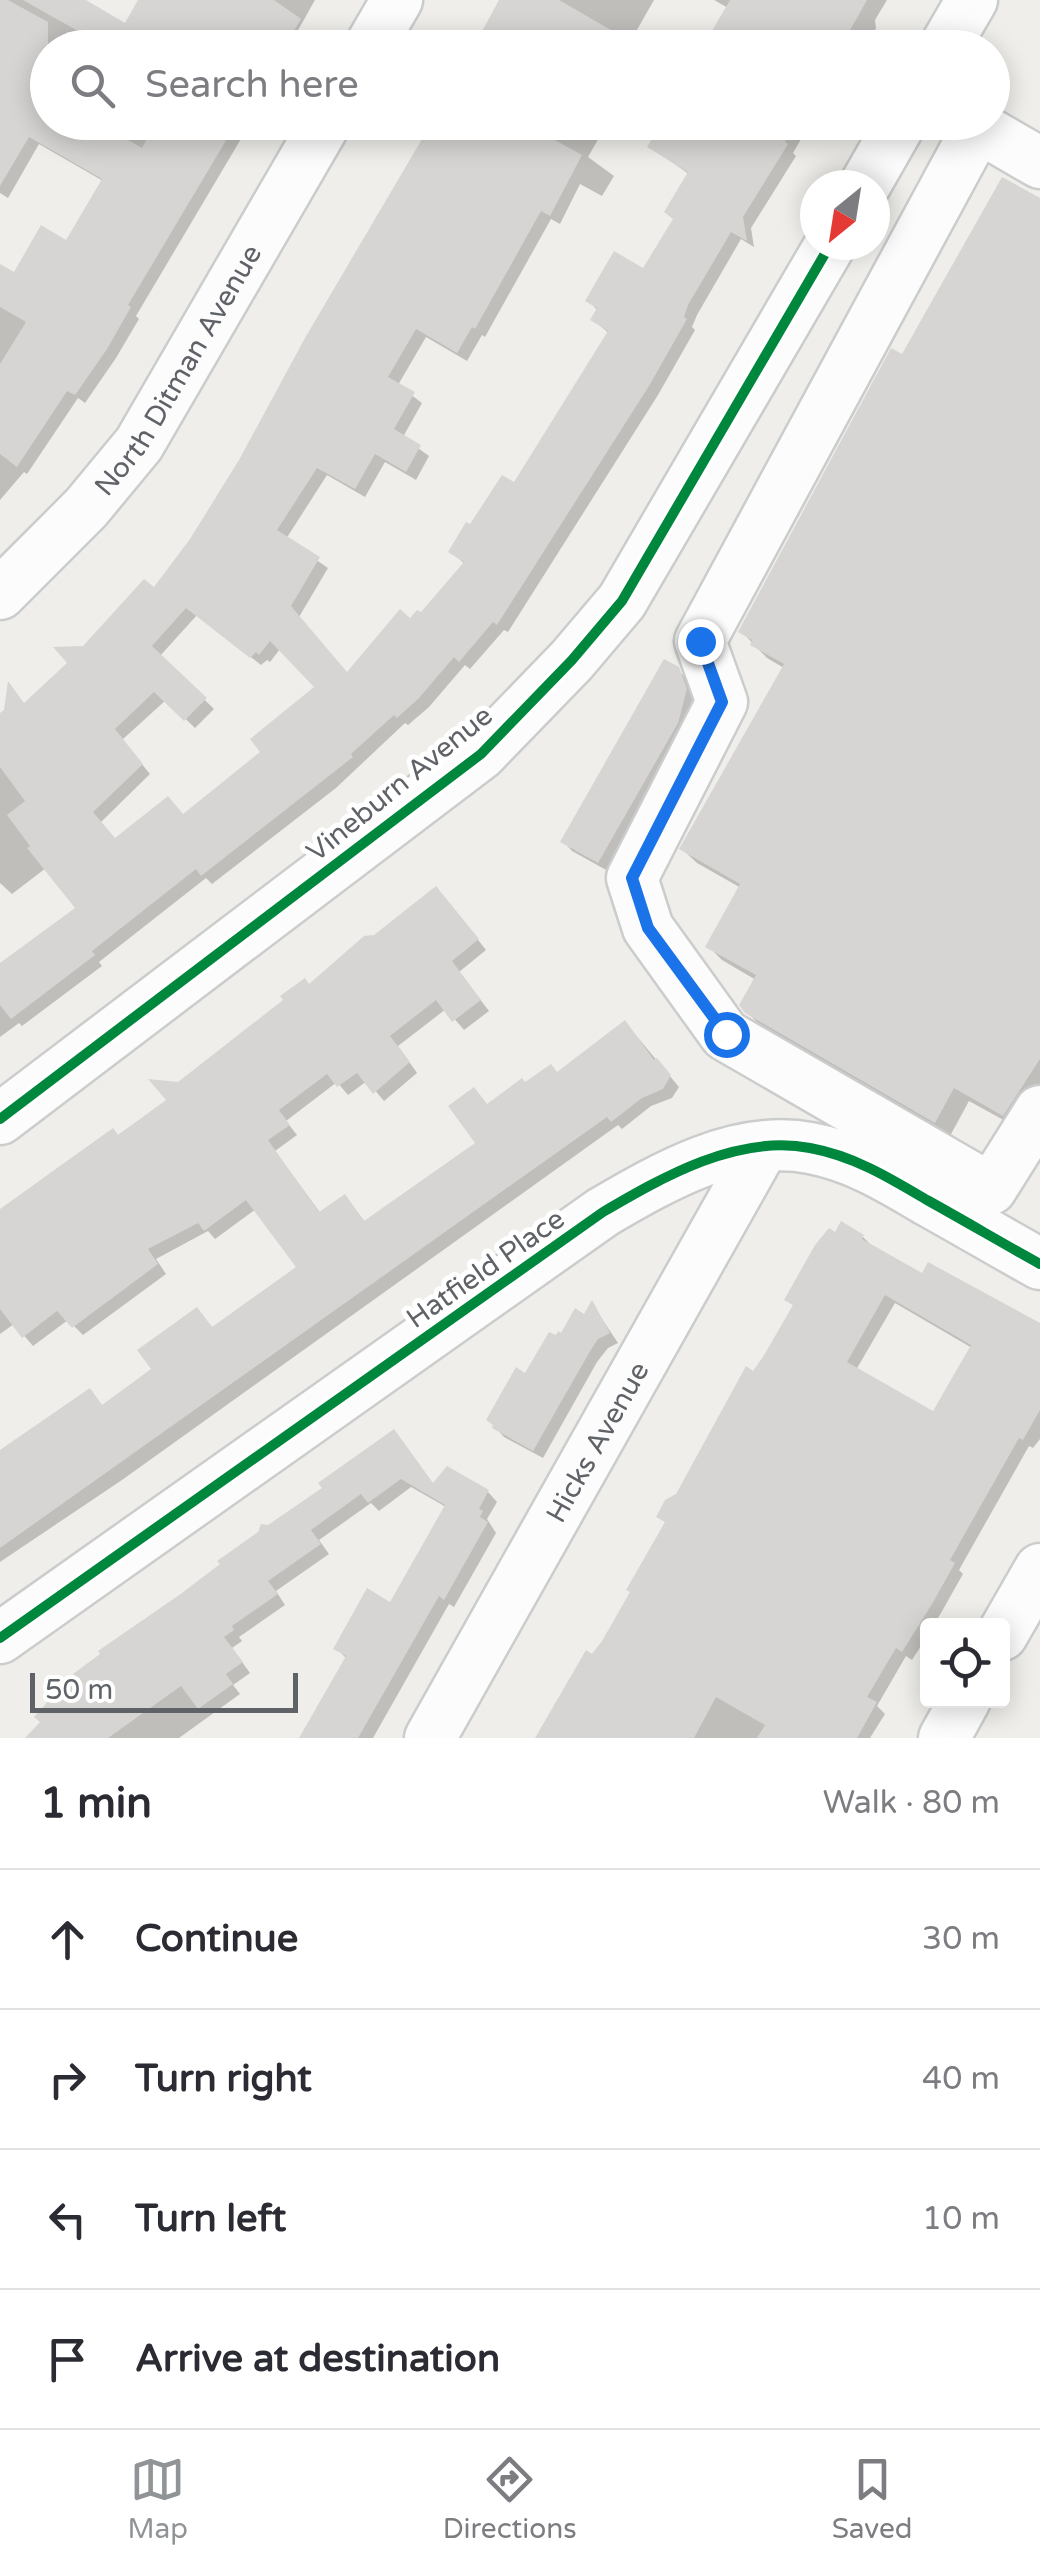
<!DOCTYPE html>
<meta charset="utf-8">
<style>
body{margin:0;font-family:"Varela Round",sans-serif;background:#f7f7f7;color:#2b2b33}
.controls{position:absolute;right:30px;bottom:30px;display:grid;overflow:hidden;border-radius:10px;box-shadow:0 5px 25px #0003}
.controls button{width:90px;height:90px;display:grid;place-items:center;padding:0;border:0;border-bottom:2px solid #e1e1e2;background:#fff;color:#2b2b33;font:50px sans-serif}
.compass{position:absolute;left:800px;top:170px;width:90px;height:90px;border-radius:50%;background:#fff;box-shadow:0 5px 25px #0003;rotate:210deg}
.scale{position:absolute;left:30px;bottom:25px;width:268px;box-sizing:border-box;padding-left:10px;border:5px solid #5f6368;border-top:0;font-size:28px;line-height:35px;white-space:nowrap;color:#5f6368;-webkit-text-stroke:8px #fff;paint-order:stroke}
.stop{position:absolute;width:30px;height:30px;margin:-22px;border:8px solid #1a73e8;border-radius:50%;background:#fff}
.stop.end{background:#1a73e8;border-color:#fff;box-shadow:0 2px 10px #0008}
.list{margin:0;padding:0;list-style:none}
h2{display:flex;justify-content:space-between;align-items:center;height:130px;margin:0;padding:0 40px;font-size:42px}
h2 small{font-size:32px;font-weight:400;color:#7c7c81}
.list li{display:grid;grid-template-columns:65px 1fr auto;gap:30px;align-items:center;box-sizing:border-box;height:140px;padding:0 40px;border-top:2px solid #e1e1e2}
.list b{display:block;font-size:38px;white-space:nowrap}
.list em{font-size:32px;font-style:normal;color:#7c7c81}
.icon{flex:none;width:55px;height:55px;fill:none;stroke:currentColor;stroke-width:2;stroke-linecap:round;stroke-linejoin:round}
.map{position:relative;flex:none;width:1040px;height:1738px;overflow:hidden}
.search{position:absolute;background:#fff;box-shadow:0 5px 25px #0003;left:30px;right:30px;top:30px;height:110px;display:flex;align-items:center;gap:25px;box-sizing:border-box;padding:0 35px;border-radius:55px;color:#7c7c81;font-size:38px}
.sheet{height:690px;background:#fff}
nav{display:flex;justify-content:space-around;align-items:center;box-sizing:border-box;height:140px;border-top:2px solid #e1e1e2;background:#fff;font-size:28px;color:#7c7c81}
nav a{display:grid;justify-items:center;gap:5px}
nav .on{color:#919496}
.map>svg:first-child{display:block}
.shadow{fill:#0003;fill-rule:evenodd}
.building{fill:#d6d5d3;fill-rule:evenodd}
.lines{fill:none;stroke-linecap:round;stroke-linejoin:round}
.minor-casing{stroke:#cbcccc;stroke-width:55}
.minor{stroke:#fdfcfc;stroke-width:50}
.cycleway-casing{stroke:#fff;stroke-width:16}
.cycleway{stroke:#00873e;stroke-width:10}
.route{stroke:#1a73e8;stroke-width:12}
.labels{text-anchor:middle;stroke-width:10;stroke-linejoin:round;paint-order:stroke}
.street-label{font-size:28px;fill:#5f6368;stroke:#fff}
</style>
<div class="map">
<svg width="1040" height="1738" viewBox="0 0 1040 1738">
<rect width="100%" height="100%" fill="#efeeea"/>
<path class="shadow" d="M0,0h81l45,26 15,-26h174l-27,48h-240v74h203l-115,194 3,3 -23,39 -31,45 -7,-5 -51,76 -3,-2 -24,28v-233l15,8 52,-32 36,-62 -64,-37 -31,54 -8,-5z
M503,0h151l-25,44 4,4h-158z
M714,0h173l-12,20 1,9 -10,6 -4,-2 -8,15h-149l23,-40z
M433,122h175l-20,35 26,19 -12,20 -22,-12 -20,40 -9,-5 -66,118 -3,-2 -15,26 -41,-24 -28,48 24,18 -19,34 26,19 -13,24 -31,-18 -20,35 -38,-22 -41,64 42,29 -29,49 49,58 63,-54 10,-5 44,-52 -14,-12 19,-25 45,-42 95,-151 -17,-14 5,-9 -10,-11 56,-28 32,-53 13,-45 -39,-27 15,-25h146l-18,31 3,3 -45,72 3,19 -13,-8 -44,76 -5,12 3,3 -37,65 -150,237 -4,-2 -34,39 -5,-4 -36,42 -21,18 -3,-2 -69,65 -124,96 -6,-6 -107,84 3,4 -80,60 -3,-3 -19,14v-71l78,-57 -32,-41 -34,26 -12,-11v-158l154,-134 38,-51 49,-78zM197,615l64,50 6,-5 3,2 10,-13 38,38 -54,65 -80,64 -68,25 -16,-18 50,-49 -28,-34 44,-40 29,28 19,-19 -54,-53z
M1040,201v899l-22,28 -49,-27 -19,35 -188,-109 -15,-15 9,-32 -34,-20 -14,-14 33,-58 -44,-25 -15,-14 102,-181 -17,-10 -26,-27 162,-274z
M677,669l11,11 7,20 -8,33 -79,138 -36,-20 -9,-10z
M445,898l41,52 -27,22 30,39 -25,19 -18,-21 -48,37 19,27 -33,28 -17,-20 -19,14 -11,-13 -51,39 11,14 -22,16 46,63 24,-17 21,26 113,-79 9,-38 37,-21 33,-11 76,-41 45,54 -7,11 -21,8 -29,23 -4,-4 -496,355 -122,82v-109l90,-61 14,15 51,-37 42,-60 17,19 85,-62 -43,-58 -41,30 -7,-8 -52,28 10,15 -83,61 -15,-15 -35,26 -19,-22 -14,10v-118l169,-116 9,-16 197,-147z
M863,1237l9,9 51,30 117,51v112l-7,9 -4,-2 -70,124 4,4 -22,39 -8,13h-5v9l-16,25 -6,-4 -29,50 8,8 -15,24h-332l66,-95 63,-119 -8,-8 19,-20 117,-189 -8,-7zM895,1303l77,45 -38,66 -78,-44z
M592,1304l26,39 -10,5 -11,14 -54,96 -39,-21 -15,-17 68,-82 28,-21z
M393,1432l41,53 54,7 9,10 -10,17 9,14 -42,74 -5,-3 -76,134h-71l45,-79 -11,-11 55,-43 55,-98 -35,-20 -32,24 -8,-8 -52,37 10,14 -53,37 9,14 -46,32 3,4 -10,7 18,25 -17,12 7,9 -61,44h-146l151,-143 85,-67 56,-39z"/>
<path class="building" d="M0,0h8l40,22v100h49l45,26 13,-24 12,7 5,-9h65l-109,183 3,2 -24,42 -32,46 -8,-4 -50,76 -17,-13v-90l26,-42 -26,-15v-43l14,8 27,-47 25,15 36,-61 -73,-42 -29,49z
M23,0h63l39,23 13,-23h136l27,19 -9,15 -15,14h-169z
M499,0h60l83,48h-145l-18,-11z
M730,0h137l-27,48h-138z
M432,122h114l-6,10 42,23 -32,61 -9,-5 -66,118 -3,-2 -15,26 -41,-24 -28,48 27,15 -21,37 27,16 -15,27 -31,-18 -20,35 -38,-21 -40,62 43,27 -29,49 56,66 53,-63 10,9 7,-8 4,2 43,-50 -16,-10 18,-30 4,2 32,-49 12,7 94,-151 -18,-11 7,-12 -12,-7 29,-50 29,17 30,-49 -9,-7 24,-40 -41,-25 15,-25h134l-11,20 3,2 -45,73 4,24 -16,-9 -43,73 -4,12 3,2 -38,67 -152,239 -4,-3 -34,40 -5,-5 -35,41 -22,20 -3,-3 -43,39 2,3 -152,119 -5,-7 -104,82 3,4 -84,64 -11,-14v-42l75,-55 -48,-60 3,-2 -23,-31 18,-14 -25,-34v-54l4,-3 4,-29 16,22 43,-40 -14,-16 30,-1 61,-67 10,8 36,-48 49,-79 66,-122zM186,608l64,50 6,-6 3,3 11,-14 44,46 -64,52 10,13 -77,62 -15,-18 -53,42 -22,-26 50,-48 -28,-35 39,-37 30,29 23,-23 -55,-52z
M1002,177l38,21v861l-37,57 -49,-28 -19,35 -190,-110 -6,-8 17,-30 -51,-28 35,-63 -61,-35 105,-185 -34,-19 2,-5 -14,-8 153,-284 11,6z
M664,659l15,8 8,22 -9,34 -80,140 -38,-21z
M436,886l43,53 -27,22 29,39 -29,22 -16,-22 -46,36 20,26 -37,32 -16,-21 -20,14 -10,-13 -48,36 11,15 -22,15 51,72 26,-18 19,27 111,-78 -27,-37 26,-19 13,17 35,-26 3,4 26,-18 6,8 68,-52 29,40 3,-2 14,17 -8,14 -21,9 -31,24 -4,-5 -607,431v-98l90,-62 12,17 49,-36 -14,-19 60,-43 15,20 84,-60 -50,-67 -42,31 -6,-8 -50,26 10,15 -86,64 -15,-17 -35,27 -22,-29v-100l113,-81 5,7 48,-35 -18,-21 30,3 105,-82 -3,-4 25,-18 4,6 55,-48 10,-1z
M841,1221l23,14 -2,4 60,34 6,-11 112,61v87l-17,30 -4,-2 -69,122 5,3 -23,41 -30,48 -6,-4 -29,49 10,5 -20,36h-100l8,-13 -49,-28 -22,41h-159l51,-88 6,4 10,-13 28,-49 -4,-2 39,-68 -9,-5 9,-17 11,-6 70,-128 7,5 10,-14 30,-52 -9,-5 31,-55 14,-17 6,4zM885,1295l86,50 -38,66 -86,-49z
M592,1300l18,33 -12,6 -9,14 -56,98 -41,-23 1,-3 -7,-5 30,-53 9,6 24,-41 7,3 2,-4 3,2 14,-25 9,6z
M394,1429l39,54 14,-17 42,24 -10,19 4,2 -3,6 8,5 -44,78 -5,-4 -81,142h-59l47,-82 -13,-7 34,-61 23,14 55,-97 -44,-26 -33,24 -7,-9 -50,36 10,14 -53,37 10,13 -46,32 2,4 -10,7 19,25 -17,12 7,10 -35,25 -17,-23 -73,52h-83l15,-16 -6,-5 25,-28 17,-10 -3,-5 27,-20 -2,-3 84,-58 38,-29 -3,-3 41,-29 3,-8 7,1 54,-37 -4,-5z"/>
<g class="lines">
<g class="minor-casing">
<g id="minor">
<path d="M369,48l28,-48"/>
<path d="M944,48l28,-48"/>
<path d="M1040,163l-62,-36 -278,514 22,61 -90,176 16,50 77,107 266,154 49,-78"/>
<path d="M865,185l36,-63"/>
<path id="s1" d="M0,594l86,-86 53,-64 187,-322"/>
<path d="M0,1119l481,-365 91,-94 50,-59 208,-356"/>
<path d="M1002,1635l38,-66"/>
<path d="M0,1638l603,-426c60,-35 134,-78 207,-64 44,8 80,30 117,52 38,21 75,43 113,64"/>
<path id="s2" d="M430,1738l333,-591"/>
<path d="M944,1738l21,-38"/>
</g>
</g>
<use href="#minor" class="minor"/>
<g class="cycleway-casing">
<path id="cycleway" d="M0,1119l481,-365 91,-94 50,-59 208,-356
M0,1638l603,-426c60,-35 134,-78 207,-64 44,8 80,30 117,52 38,21 75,43 113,64"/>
</g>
<use href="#cycleway" class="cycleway"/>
</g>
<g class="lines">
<path class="route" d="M700,641l22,61 -90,176 16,50 78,106"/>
</g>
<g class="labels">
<g class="street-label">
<text dy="10" stroke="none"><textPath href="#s1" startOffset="288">North Ditman Avenue</textPath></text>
<text transform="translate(399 783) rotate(-39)" y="10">Vineburn Avenue</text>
<text transform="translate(485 1268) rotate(-35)" y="10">Hatfield Place</text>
<text dy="10" stroke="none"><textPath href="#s2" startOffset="340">Hicks Avenue</textPath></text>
</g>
</g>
</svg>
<div class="controls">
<button><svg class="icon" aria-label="locate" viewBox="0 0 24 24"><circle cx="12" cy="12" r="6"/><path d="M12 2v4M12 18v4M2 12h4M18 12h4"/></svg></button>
</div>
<svg class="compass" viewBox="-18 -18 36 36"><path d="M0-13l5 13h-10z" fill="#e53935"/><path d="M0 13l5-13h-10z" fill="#7c7c81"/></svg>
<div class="scale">50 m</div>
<div class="stop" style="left:726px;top:1034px"></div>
<div class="stop end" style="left:700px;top:641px"></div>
<div class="search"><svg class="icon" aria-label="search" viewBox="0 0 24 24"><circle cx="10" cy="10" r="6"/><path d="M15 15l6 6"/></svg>Search here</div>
</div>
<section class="sheet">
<h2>1 min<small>Walk · 80 m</small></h2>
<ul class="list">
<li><svg class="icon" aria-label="ahead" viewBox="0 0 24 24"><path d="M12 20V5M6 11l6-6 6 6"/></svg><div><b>Continue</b></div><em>30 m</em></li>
<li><svg class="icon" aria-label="right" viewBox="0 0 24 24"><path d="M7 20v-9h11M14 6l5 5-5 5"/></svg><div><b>Turn right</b></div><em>40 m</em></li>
<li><svg class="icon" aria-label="left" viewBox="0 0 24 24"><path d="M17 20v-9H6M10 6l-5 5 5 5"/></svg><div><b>Turn left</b></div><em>10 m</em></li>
<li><svg class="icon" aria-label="arrive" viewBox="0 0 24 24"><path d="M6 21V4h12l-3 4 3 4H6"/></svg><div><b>Arrive at destination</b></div></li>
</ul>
</section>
<nav>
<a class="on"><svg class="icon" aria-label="map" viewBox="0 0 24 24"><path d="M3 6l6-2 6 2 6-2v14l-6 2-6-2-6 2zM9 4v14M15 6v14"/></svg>Map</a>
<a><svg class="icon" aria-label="directions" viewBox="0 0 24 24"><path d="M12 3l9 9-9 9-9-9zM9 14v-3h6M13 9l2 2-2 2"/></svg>Directions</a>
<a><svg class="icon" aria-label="saved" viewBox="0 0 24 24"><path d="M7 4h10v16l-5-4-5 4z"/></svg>Saved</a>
</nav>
